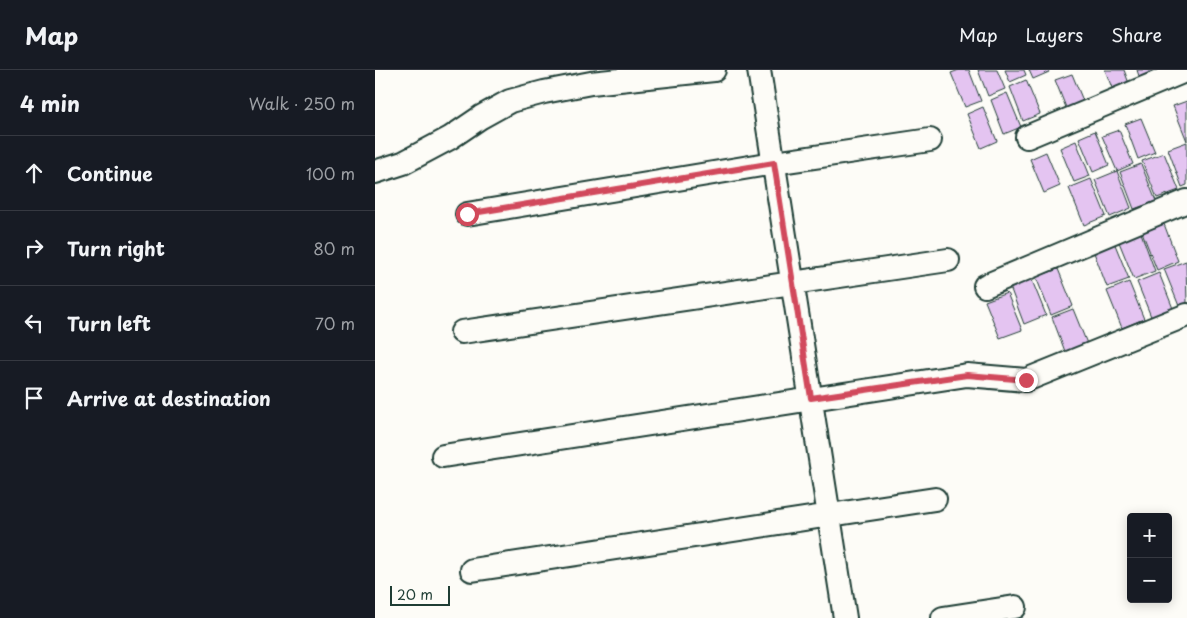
<!DOCTYPE html>
<meta charset="utf-8">
<style>
body{margin:0;font-family:"Playpen Sans",sans-serif;background:#242831;color:#f1f3f6}
.controls{position:absolute;right:15px;bottom:15px;display:grid;overflow:hidden;border-radius:5px;box-shadow:0 2px 12px #0003}
.controls button{width:45px;height:45px;display:grid;place-items:center;padding:0;border:0;border-bottom:1px solid #363941;background:#171b24;color:#f1f3f6;font:25px sans-serif}
.scale{position:absolute;left:15px;bottom:12px;width:60px;box-sizing:border-box;padding-left:5px;border:2px solid #1f3d34;border-top:0;font-size:14px;line-height:18px;white-space:nowrap;color:#1f3d34;-webkit-text-stroke:4px #fdfcf7;paint-order:stroke}
.stop{position:absolute;width:15px;height:15px;margin:-11px;border:4px solid #d1495b;border-radius:50%;background:#fff}
.stop.end{background:#d1495b;border-color:#fff;box-shadow:0 1px 5px #0008}
.list{margin:0;padding:0;list-style:none}
h2{display:flex;justify-content:space-between;align-items:center;height:65px;margin:0;padding:0 20px;font-size:21px}
h2 small{font-size:16px;font-weight:400;color:#9ea1a6}
.list li{display:grid;grid-template-columns:32px 1fr auto;gap:15px;align-items:center;box-sizing:border-box;height:75px;padding:0 20px;border-top:1px solid #363941}
.list b{display:block;font-size:19px;white-space:nowrap}
.list em{font-size:16px;font-style:normal;color:#9ea1a6}
.icon{flex:none;width:28px;height:28px;fill:none;stroke:currentColor;stroke-width:2;stroke-linecap:round;stroke-linejoin:round}
.map{position:relative;flex:none;width:812px;height:548px;overflow:hidden}
header{display:flex;align-items:center;gap:30px;box-sizing:border-box;height:70px;padding:0 25px;background:#171b24;border-bottom:1px solid #363941}
header strong{font-size:24px}
nav{display:flex;gap:28px;margin-inline-start:auto;font-size:18px}
main{display:flex}
aside{flex:1;background:#171b24}
.map>svg:first-child{display:block}
.building{fill:#e4c4f1;stroke:#1f3d34}
.lines{fill:none;stroke-linecap:round;stroke-linejoin:round}
.street-casing{stroke:#1f3d34;stroke-width:26}
.street{stroke:#fdfcf7;stroke-width:22}
.route{stroke:#d1495b;stroke-width:6}
</style>
<header>
<strong>Map</strong>
<nav><a>Map</a><a>Layers</a><a>Share</a></nav>
</header>
<main>
<aside>
<h2>4 min<small>Walk · 250 m</small></h2>
<ul class="list">
<li><svg class="icon" aria-label="ahead" viewBox="0 0 24 24"><path d="M12 20V5M6 11l6-6 6 6"/></svg><div><b>Continue</b></div><em>100 m</em></li>
<li><svg class="icon" aria-label="right" viewBox="0 0 24 24"><path d="M7 20v-9h11M14 6l5 5-5 5"/></svg><div><b>Turn right</b></div><em>80 m</em></li>
<li><svg class="icon" aria-label="left" viewBox="0 0 24 24"><path d="M17 20v-9H6M10 6l-5 5 5 5"/></svg><div><b>Turn left</b></div><em>70 m</em></li>
<li><svg class="icon" aria-label="arrive" viewBox="0 0 24 24"><path d="M6 21V4h12l-3 4 3 4H6"/></svg><div><b>Arrive at destination</b></div></li>
</ul>
</aside>
<div class="map">
<svg width="812" height="548" viewBox="0 0 812 548">
<rect width="100%" height="100%" fill="#fdfcf7"/>
<filter id="ink" filterUnits="userSpaceOnUse"><feTurbulence type="fractalNoise" baseFrequency=".02" numOctaves="2"/><feDisplacementMap in="SourceGraphic" scale="10" xChannelSelector="R" yChannelSelector="G"/><feConvolveMatrix kernelMatrix="1 2 1 2 8 2 1 2 1" color-interpolation-filters="sRGB"/></filter>
<g filter="url(#ink)">
<path class="building" d="M584,0h10l12,31 -16,6 -14,-34z
M603,0h19l8,19 -17,7z
M630,0h19l2,5 -16,7z
M654,0h19l1,2 -16,7z
M730,0h19l6,16 -16,7z
M762,0h18l2,3 -17,6z
M697,4l14,34 -17,7 -14,-35z
M651,10l14,34 -17,7 -13,-34z
M632,23l14,34 -17,7 -13,-34z
M812,31v40l-14,-35z
M608,37l14,34 -16,7 -14,-34z
M766,48l14,34 -17,7 -13,-35z
M744,60l14,34 -16,7 -15,-35z
M720,61l14,34 -16,7 -14,-34z
M701,71l14,35 -16,6 -14,-34z
M812,72v43l-5,2 -14,-38z
M671,82l14,34 -16,7 -14,-34z
M789,83l15,37 -22,8 -15,-37z
M766,94l15,37 -22,8 -14,-37z
M742,101l14,37 -21,9 -15,-37z
M716,109l15,37 -22,9 -15,-37z
M789,154l14,37 -21,9 -15,-38z
M766,163l14,38 -21,8 -15,-37z
M739,172l15,37 -22,8 -14,-37z
M811,191l1,42 -8,3 -15,-37z
M683,199l15,37 -22,9 -15,-38z
M784,203l15,38 -22,8 -15,-37z
M656,208l15,37 -22,9 -14,-37z
M754,212l15,37 -22,9 -15,-37z
M632,223l15,37 -22,8 -15,-37z
M698,239l15,37 -22,8 -14,-37z"/>
<g class="lines">
<g class="street-casing">
<path id="street" d="M384,0l86,548
M652,67l160,-67
M0,102l28,-9 47,-25 31,-21 29,-16 34,-9 47,-9 123,-13
M92,144l307,-51 156,-23
M610,216l202,-85
M87,262l486,-72
M68,386l524,-81 59,5 161,-65
M97,500l463,-71
M568,548l72,-11"/>
</g>
<use href="#street" class="street"/>
</g>
</g>
<g class="lines" filter="url(#ink)">
<path class="route" d="M92,144l307,-51 37,235 156,-23 59,5"/>
</g>
</svg>
<div class="controls">
<button>+</button>
<button>−</button>
</div>
<div class="scale">20 m</div>
<div class="stop" style="left:92px;top:144px"></div>
<div class="stop end" style="left:651px;top:310px"></div>
</div>
</main>
